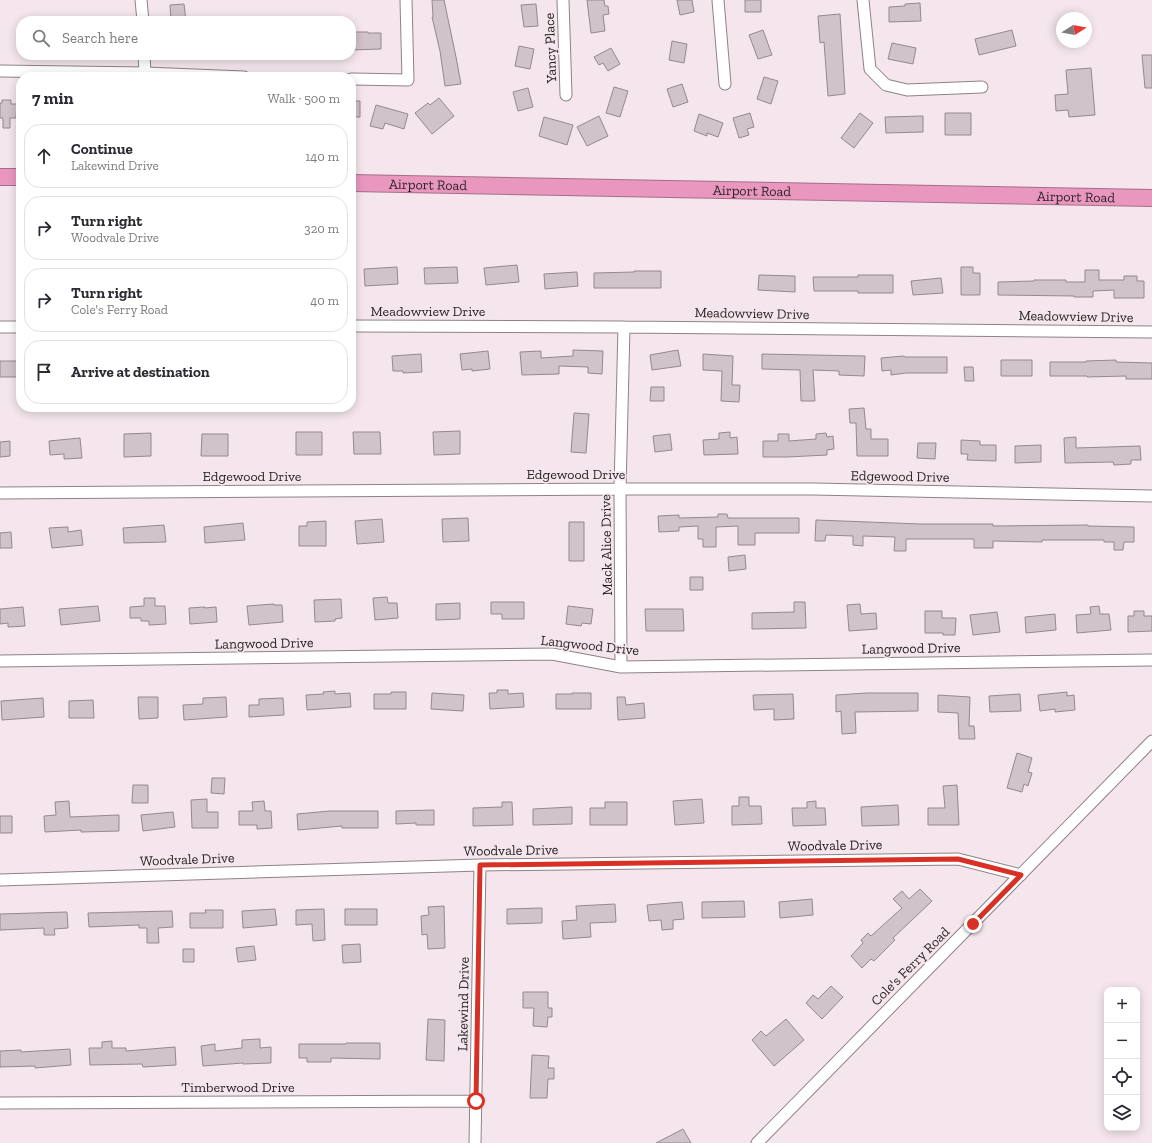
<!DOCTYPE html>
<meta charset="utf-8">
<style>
body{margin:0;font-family:"Zilla Slab",serif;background:#f2f2f3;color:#2b2b33}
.controls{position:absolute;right:12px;bottom:12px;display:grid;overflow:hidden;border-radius:8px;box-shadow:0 2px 10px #0003}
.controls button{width:36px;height:36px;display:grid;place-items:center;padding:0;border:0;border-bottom:1px solid #e1e1e2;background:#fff;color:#2b2b33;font:20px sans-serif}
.compass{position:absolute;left:1056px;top:12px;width:36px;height:36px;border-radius:50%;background:#fff;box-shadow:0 2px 10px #0003;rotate:79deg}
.stop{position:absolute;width:12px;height:12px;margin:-9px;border:3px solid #d93025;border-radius:50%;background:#fff}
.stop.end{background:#d93025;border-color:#fff;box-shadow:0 1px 4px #0008}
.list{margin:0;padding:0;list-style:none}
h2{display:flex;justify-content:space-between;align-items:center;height:52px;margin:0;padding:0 16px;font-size:17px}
h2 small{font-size:13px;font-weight:400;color:#7c7c81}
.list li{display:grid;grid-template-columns:26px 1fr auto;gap:12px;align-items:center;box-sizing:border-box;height:64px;margin:0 8px 8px;padding:0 8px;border:1px solid #e1e1e2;border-radius:16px}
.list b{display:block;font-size:15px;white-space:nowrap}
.list p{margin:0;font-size:13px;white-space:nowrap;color:#7c7c81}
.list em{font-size:13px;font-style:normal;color:#7c7c81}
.icon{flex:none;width:22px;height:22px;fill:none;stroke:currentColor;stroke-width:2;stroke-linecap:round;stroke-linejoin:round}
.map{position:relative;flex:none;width:1152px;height:1143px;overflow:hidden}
.search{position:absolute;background:#fff;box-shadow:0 2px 10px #0003;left:16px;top:16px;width:340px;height:44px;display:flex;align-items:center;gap:10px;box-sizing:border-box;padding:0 14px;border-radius:16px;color:#7c7c81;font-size:15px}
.panel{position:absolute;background:#fff;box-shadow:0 2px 10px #0003;left:16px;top:72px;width:340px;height:340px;border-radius:16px}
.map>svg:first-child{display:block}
.building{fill:#d0c3c9;stroke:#95888e}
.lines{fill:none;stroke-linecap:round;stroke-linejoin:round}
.minor-casing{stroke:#8e8287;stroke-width:13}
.highway-casing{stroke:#a56d88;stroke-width:18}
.minor{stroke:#fff;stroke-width:11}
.highway{stroke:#ea97c0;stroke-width:16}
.route{stroke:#d93025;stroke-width:5}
.labels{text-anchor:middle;stroke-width:3.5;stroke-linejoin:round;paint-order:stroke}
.street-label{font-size:14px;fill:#241f21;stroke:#f4e6ec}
</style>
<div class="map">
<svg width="1152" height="1143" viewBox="0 0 1152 1143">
<rect width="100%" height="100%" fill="#f4e6ec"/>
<path class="building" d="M432,0h12l12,57 5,27 -16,2 -5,-35 -8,-34h1z
M587,0h17l1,6h3l1,8 -6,1 2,16 -14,2z
M677,0h15l2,12 -14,3z
M745,0h16v12h-16z
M920,3l1,18 -32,1v-15l16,-1v-2z
M184,4l2,17h-15l-1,-16z
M536,4l2,22 -14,1 -3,-22z
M840,14l5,80 -17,2 -4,-54 -4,1 -2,-27z
M763,30l9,25 -14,4 -9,-24z
M1012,30l4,16 -37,9 -4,-16z
M351,32h17v1h13v16l-30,1z
M672,41l15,3 -3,19 -15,-3z
M892,43l24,5 -3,16 -25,-5z
M519,46l15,3 -4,20 -15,-3z
M611,48l9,16 -12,7 -5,-8 -4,2 -5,-8z
M1142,55h10v33h-7z
M1091,68l4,47 -26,2 -1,-7 -12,1 -1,-16 13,-1 -2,-24z
M764,77l14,4 -7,23 -14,-5z
M682,84l6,18 -15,5 -6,-18z
M614,87l14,4 -8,26 -14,-4z
M528,88l5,19 -15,4 -5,-19z
M439,98l15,18 -22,18 -17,-21 13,-10 2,2z
M2,100h9v4h6l-1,14h-6v10h-7v-10h-3v-15h2z
M351,101h9v16h-9z
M376,105l32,9 -4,15 -19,-6 -2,6 -13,-3z
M750,113l4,14 -7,2 2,6 -10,3 -6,-20z
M860,113l13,10 -19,25 -13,-10z
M945,113h26v22h-26z
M699,114l24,9 -5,14 -11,-4v3l-13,-5z
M599,116l9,20 -21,10 -10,-19z
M923,116v16l-37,1 -1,-16z
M544,117l29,8 -6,20 -28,-9z
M517,265l2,17 -33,3 -2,-17z
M397,267l1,17 -33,2 -1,-17z
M457,267l1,16 -33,1 -1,-16z
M961,267h12v6h7v22h-19z
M1085,270h14v10h25v-4h13v5h7v17h-30v-8l-21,1v6h-19v-1l-76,-1v-13l36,-1v-1h32v2h19z
M634,271h27v17h-67v-15l40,-1z
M577,272l1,14 -33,3 -1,-15z
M759,275l36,1v16l-37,-2z
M858,275h35v18h-35v-2h-44l-1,-14h45z
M941,278l2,15 -30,2 -2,-14z
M573,350l30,1 -1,23 -14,-1v-6l-29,-1v8l-37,1 -2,-23 21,-1v7l32,-2z
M678,350l3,16 -29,4 -2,-15z
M488,351l2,18 -18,2v-2l-10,1 -2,-16z
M421,354l1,18 -19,1v-2h-10l-1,-15z
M703,354l30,2 -1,29h8l-1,17 -18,-1 1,-30 -19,-1z
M762,354l103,2 -1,20 -25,-1v-4l-26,-1 2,31h-14l-1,-31 -38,-1z
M904,356l1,1h42v16h-41l-15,2v-5l-9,1 -1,-13z
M1001,360h31v16h-31z
M1116,360v2l36,1v16h-26v-3l-39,1v-1h-37v-14h36v-1z
M0,361h21v16h-21z
M964,367h9l1,14h-9z
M651,387h13v14h-14z
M864,408l2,21h5v10h17v17h-31l-1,-33h-6l-1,-14z
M574,413l15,1 -3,39 -15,-1z
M460,431v23l-26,1 -1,-23z
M296,432h26v23h-26z
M353,432h27l1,22h-27z
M730,432v6l7,-1 1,17 -34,1 -1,-15 16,-1v-6z
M151,433v23l-27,1v-23z
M826,433l1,4 6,-1 1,13 -7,1v5l-40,2h-24v-16h15v-7h11v7l27,-2v-5z
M202,434h26v22h-27z
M670,434l2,16 -17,2 -2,-16z
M1076,437v11l64,-2 1,14h-10v4l-17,1 -1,-3 -48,1 -1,-25z
M80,438l2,20 -18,1v-5l-14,1 -1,-14z
M961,440l19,1v4h16v16l-29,-1 1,-6h-7z
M10,441v15l-10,1v-15z
M918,443h18l-1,16 -18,-1z
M1041,445v17l-26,1v-17z
M718,514h9l1,4h71v15h-44v12h-17v-19l-22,1v20h-13v-8h-5v-13l-19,1v4l-20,1 -1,-16 21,-1v3l39,-1z
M468,518l1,23 -26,1 -1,-23z
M382,519l2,23 -27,2 -2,-23z
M816,520l104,4h73v2l95,-1v1l46,1v15h-10l-1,8h-9v-8h-10v-2h-62v2l-49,-1v7h-19v-9h-68v12h-12l1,-14 -32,-1v10l-10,-1v-9l-27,-1 -1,6h-10z
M326,521v25h-27v-20h8v-4z
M569,522h15v39h-15z
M243,523l2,17 -40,3 -1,-16z
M164,525l2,17 -42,1 -1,-15z
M68,527v5l13,-2 2,15 -31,3 -3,-20z
M11,532l1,16h-12v-15z
M745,555l1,14 -17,2 -1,-14z
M690,577h13v13h-13z
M387,597l1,6h9l1,15 -23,2 -2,-22z
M144,598h11v8h10l1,18 -17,1v-4h-8v-3h-11v-11l14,-1z
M341,599l1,19 -7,1v2l-20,1 -1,-22z
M491,602h33v17h-22v-5h-11z
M794,602h11l1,26 -54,1v-16l42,-1z
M460,603v16l-24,1v-16z
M274,604v1h8l1,17 -34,3 -2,-19z
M860,604l1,10 15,-1 1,16 -28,2 -2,-26z
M98,606l2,15 -39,4 -2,-16z
M568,606l25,3 -2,15 -9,-1 -1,3 -15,-2z
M1099,606l1,8h9l2,16 -34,3 -1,-18 15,-1 -1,-7z
M23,607l2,19 -17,1v-4l-8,1v-15z
M205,607v1l11,-1 1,15 -27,2 -1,-16z
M645,609h38l1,22h-38z
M925,611h17v7h14l-1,17h-12v-2h-18z
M1134,611h10v5h8v15l-24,1v-16h6z
M997,612l3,20 -27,3 -3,-20z
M1055,614l1,16 -30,3 -1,-16z
M497,690h11v4l15,-1 1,14 -34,2 -1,-16h8z
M335,691v3l15,-1 1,14 -44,3 -1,-15 18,-1 -1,-2z
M391,692h15v17h-32v-15h17z
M1067,692v4l7,-1 1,15 -20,2v-3l-15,2 -2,-16z
M432,693l32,2 -1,16 -32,-2z
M572,693h19v16h-35v-15h16z
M867,693h51v18l-63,1 1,21 -14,1 -1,-23 -5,1v-17z
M793,694l1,25 -20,1v-11l-20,1 -1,-15z
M1020,694l1,17 -31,1 -1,-16z
M938,695l32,2 -1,29h5l1,13h-16l-1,-26 -20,-1z
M138,697h20v21l-19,1z
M226,697l1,20 -43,3 -1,-15 20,-1v-6z
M617,697h8l1,8 18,-2 1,15 -27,2z
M43,698l1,19 -42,3 -1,-19z
M283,698l1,17 -35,2v-12h10v-6z
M93,700l1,18h-25v-17z
M1017,753l15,5 -4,14 4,1 -4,13 -4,-2 -2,8 -15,-4z
M212,778h13l-1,16 -13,-1z
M133,785h15v18h-16z
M957,785l2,40h-31v-17h17l-2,-22z
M739,797h10v9h12l1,18 -30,1v-19h7z
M207,799v13h11v16h-26l-1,-28z
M702,799l2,24 -29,2 -2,-24z
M69,801l1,16 49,-2v16l-38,1v-2l-36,2 -1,-16 12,-1 -1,-13z
M264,801l1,10h6l1,17 -15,1v-4h-18v-14h14l-1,-9z
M816,801v7h9l1,17 -33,1 -1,-18h15v-6z
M502,802h10l1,23 -40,1v-18l29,-1z
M605,802h22v23h-37v-17h15z
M898,805l1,20 -37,1 -1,-19z
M572,807v17l-39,1v-16z
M434,810v15h-18v-2l-20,1v-13z
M330,811h48v17h-36v-2l-44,4 -1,-16z
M173,812l2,15 -32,4 -2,-16z
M0,816h12v17h-12z
M920,889l12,12 -39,37 2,2 -21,21 -3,-2 -9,9 -11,-12 12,-13 -2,-3 7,-7 3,3 31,-28 -9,-9 9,-8 7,8z
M812,899l1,16 -33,3 -1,-16z
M744,901l1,16 -43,1v-16z
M682,902l2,17 -11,1v9l-11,1 -1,-10 -12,1 -2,-16z
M615,904l1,18 -26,1 1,14 -28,2 -1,-18 15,-1 -1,-14z
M444,906l1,42 -17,1 -1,-15 -5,1 -1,-19 8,-1 -1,-8z
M542,908v15l-35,1v-15z
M275,909l2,16 -34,3 -1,-17z
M324,909l1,31 -12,1 -1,-17 -16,1v-15z
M345,909h32v16h-32z
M205,910h18v18h-33v-15h16z
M172,911l1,16 -15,1 1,15h-12v-15h-8v-3l-50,2 -1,-14z
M67,912l1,16 -14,1 1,6h-11v-7l-44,2v-16z
M360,944l1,18 -18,1 -1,-18z
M254,946l2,14 -18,2 -2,-14z
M183,949h11v13h-11z
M831,986l12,11 -21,22 -16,-16 7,-8 5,4z
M523,992h25v16h4v9h-4l-1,10 -14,-1 1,-18h-11z
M428,1019l17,1 -1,41 -18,-1z
M786,1019l18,21 -30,26 -22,-26 9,-9 5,5z
M260,1039v9l11,-1v16l-28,1v-1l-40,3 -2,-20 14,-2v7l27,-3v-8z
M112,1041v7h14v3l49,-4 1,18 -33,2 -1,-3 -52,1 -1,-17h13v-6z
M346,1043h34v16l-49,-1v4h-24v-4h-8v-14h47z
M70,1049l1,16 -36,3v-2l-35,1v-16l21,-1v2z
M532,1055l17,1 -1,12h6v11h-6l-1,19h-17z
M683,1129l8,14h-35z"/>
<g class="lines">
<g class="minor-casing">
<path id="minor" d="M141,0l2,21
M563,0l3,95
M718,0l7,84
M863,0l7,69 16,16 21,5 75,-3
M144,55l1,18
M0,71l145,2 99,4
M351,79l57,1 -2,-80
M351,326l273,1 528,5
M0,327h21
M0,493l620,-4h194l338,7
M0,661l552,-7 69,13 531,-7
M621,667l-1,-178 4,-162
M0,880l480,-15 478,-6 63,16
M0,1103l476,-2
M475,1143l5,-278
M757,1143l395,-402"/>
</g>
<g class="highway-casing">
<g id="highway">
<path d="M0,177h21"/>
<path id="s1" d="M351,183l801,15"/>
</g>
</g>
<use href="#minor" class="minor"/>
<use href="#highway" class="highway"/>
</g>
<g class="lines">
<path class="route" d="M476,1101l4,-236 478,-6 63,16 -48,49"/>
</g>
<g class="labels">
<g class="street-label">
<text transform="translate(550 48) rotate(-92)" y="5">Yancy Place</text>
<text dy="5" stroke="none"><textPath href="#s1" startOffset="77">Airport Road</textPath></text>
<text dy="5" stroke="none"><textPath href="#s1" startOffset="401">Airport Road</textPath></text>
<text dy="5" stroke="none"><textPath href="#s1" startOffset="725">Airport Road</textPath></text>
<text x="428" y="316">Meadowview Drive</text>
<text transform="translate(752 313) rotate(1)" y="5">Meadowview Drive</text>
<text transform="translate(1076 316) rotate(1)" y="5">Meadowview Drive</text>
<text x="576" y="479">Edgewood Drive</text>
<text x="252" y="481">Edgewood Drive</text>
<text transform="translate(900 476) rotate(1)" y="5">Edgewood Drive</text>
<text transform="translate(606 545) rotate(-91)" y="5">Mack Alice Drive</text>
<text transform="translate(264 643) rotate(-1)" y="5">Langwood Drive</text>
<text transform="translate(590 645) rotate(6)" y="5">Langwood Drive</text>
<text transform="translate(911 648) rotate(-1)" y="5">Langwood Drive</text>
<text transform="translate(835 845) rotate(-1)" y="5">Woodvale Drive</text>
<text transform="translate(511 850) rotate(-1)" y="5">Woodvale Drive</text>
<text transform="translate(187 859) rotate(-2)" y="5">Woodvale Drive</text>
<text transform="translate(910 966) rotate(-45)" y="5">Cole's Ferry Road</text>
<text transform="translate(463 1004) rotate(-89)" y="5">Lakewind Drive</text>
<text x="238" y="1092">Timberwood Drive</text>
</g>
</g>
</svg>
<div class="controls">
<button>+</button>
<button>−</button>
<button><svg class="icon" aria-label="locate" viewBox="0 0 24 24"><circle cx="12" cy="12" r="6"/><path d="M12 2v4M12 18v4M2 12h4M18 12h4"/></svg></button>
<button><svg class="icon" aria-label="layers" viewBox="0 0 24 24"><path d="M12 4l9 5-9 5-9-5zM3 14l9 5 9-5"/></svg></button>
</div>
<svg class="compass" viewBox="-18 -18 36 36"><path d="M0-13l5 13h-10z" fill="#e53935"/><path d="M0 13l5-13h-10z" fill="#7c7c81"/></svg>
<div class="stop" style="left:476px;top:1101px"></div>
<div class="stop end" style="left:973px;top:924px"></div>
<div class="search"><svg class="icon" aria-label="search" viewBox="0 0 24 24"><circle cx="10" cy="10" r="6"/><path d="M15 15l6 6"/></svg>Search here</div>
<section class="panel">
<h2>7 min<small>Walk · 500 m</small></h2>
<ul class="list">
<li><svg class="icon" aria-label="ahead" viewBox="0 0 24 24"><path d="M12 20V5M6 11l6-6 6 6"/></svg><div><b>Continue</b><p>Lakewind Drive</p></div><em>140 m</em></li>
<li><svg class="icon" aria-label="right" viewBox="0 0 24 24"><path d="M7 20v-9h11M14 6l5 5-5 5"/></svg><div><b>Turn right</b><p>Woodvale Drive</p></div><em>320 m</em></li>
<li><svg class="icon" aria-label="right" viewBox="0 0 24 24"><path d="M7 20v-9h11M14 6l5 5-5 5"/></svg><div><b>Turn right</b><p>Cole's Ferry Road</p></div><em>40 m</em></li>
<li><svg class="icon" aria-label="arrive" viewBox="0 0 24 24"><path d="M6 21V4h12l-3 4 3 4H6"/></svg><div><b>Arrive at destination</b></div></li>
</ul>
</section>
</div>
